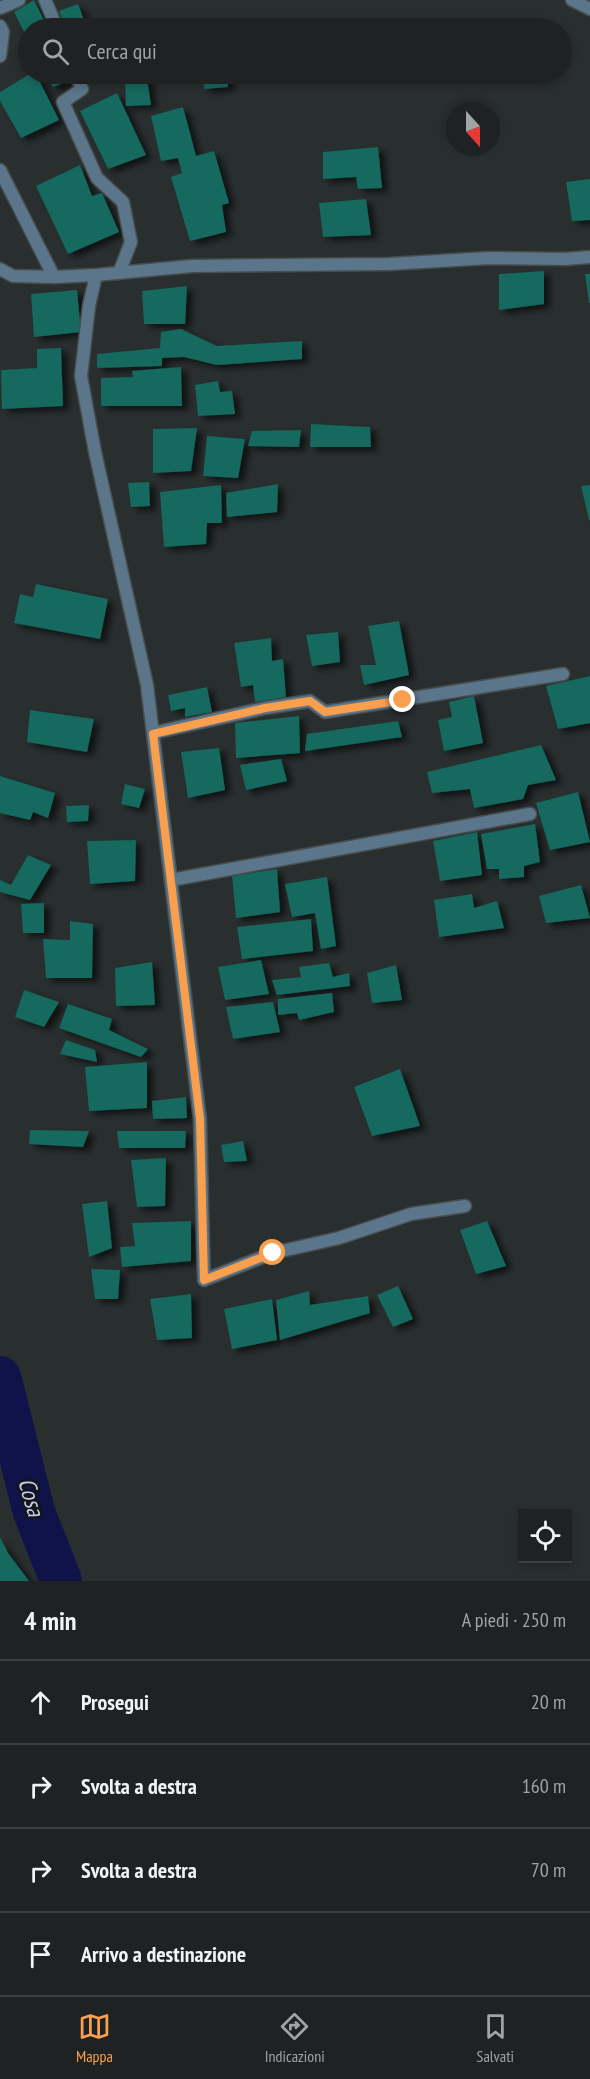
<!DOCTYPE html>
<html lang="it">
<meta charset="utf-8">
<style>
body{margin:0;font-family:"PT Sans Narrow",sans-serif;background:#272a2a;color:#f1f3f6}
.controls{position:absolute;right:18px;bottom:18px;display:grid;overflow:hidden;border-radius:0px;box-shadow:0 3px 9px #0003}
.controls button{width:54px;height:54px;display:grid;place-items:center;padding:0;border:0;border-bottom:2px solid #3c3f40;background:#1f2222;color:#f1f3f6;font:30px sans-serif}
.compass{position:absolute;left:446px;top:102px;width:54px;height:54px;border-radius:50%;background:#1f2222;box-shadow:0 3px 9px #0003;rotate:159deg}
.stop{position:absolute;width:18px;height:18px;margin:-14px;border:4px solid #fa9f4e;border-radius:50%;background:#fff}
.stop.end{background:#fa9f4e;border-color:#fff;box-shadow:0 2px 6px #0008}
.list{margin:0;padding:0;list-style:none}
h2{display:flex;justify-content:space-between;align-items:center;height:78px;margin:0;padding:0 24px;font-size:26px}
h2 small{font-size:20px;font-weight:400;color:#a1a4a5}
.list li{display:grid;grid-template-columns:39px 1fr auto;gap:18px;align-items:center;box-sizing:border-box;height:84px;padding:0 24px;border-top:2px solid #3c3f40}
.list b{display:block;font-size:22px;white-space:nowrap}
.list em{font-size:20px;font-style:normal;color:#a1a4a5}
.icon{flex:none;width:33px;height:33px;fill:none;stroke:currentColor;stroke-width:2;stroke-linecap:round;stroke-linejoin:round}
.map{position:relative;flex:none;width:590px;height:1581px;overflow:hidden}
.search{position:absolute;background:#1f2222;box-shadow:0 3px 9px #0003;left:18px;right:18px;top:18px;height:66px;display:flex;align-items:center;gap:15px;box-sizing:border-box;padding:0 21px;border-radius:33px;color:#a1a4a5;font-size:22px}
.sheet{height:414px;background:#1f2222}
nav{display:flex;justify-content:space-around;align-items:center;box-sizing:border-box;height:84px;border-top:2px solid #3c3f40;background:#1f2222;font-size:16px;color:#a1a4a5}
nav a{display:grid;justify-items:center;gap:3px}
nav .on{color:#fa9f4e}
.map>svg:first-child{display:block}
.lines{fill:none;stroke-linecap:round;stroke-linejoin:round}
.river{stroke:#0f134a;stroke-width:42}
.building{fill:#12695e;filter:url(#shadow)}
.service-casing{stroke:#474c4c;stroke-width:15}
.minor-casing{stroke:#474c4c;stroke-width:15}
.service{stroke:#5b758a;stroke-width:12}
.minor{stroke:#5b758a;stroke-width:12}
.route{stroke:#fa9f4e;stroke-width:8}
.labels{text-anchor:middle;stroke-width:5;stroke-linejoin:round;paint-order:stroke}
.water-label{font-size:24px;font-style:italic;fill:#c0cbef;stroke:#131516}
</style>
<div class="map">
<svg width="590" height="1581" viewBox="0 0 590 1581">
<defs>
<filter id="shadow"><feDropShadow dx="6" dy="4" stdDeviation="3" flood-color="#0009"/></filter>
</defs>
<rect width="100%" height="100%" fill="#292e2e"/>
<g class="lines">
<path class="river" d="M0,1377l34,135 27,69"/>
</g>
<path class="building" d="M34,0l14,28h-20v12l-14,-28z
M78,4l9,24h-21l-7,-17z
M30,74h6l23,46 -38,18 -21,-37v-9z
M46,74h23l3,6 -19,7z
M203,74h25v13l-24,2z
M125,78h22l4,27 -25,1z
M117,93l29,62 -38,14 -28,-58z
M183,107l13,49 18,-5 15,52 -7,2 4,27 -36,9 -19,-64 11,-4 -4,-15 -17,3 -10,-45z
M378,147l4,41 -24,1 -2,-12 -33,2v-27z
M80,165l12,31 10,-3 17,39 -51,22 -32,-68z
M590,179v41l-18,1 -6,-39z
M366,199l5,36 -48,2 -4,-34z
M544,271v33l-45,6v-36z
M585,274h5v29h-1z
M187,286l-2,38h-41l-2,-33z
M77,290l4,42 -47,5 -3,-43z
M181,329l36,17 85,-5v18l-85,6 -33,-8 -22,1v8l-65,2v-14l63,-6 1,-16z
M61,348l2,58 -61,3 -1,-39 36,-2v-19z
M181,367l1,39h-81v-28l32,-1 -1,-6z
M218,381l2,11 12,-1 3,23 -37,2 -3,-31z
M311,424l59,3 1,20h-61z
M197,428l-6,43 -38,2v-44z
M301,430l-2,17 -51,-1 4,-15z
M207,436l38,3 -7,39 -35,-2z
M149,482l1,24 -19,1 -3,-24z
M278,484l-1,28 -50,5 -1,-24z
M221,485l1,38h-15l-1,21 -42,3 -4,-55z
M590,485v35h-1l-8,-34z
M36,584l72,15 -8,40 -86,-16 6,-29 13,3z
M399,621l10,54 -45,10 -4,-20h16l-8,-39z
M338,632l2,30 -28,4 -6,-31z
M271,638l1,23 11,-2 3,38 -31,5 -2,-17 -12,2 -7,-44z
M590,676v47l-32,6 -12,-43z
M207,687l5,25 -27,5v-9l-14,3 -3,-16z
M474,696l9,47 -39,8 -6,-31 14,-3 -3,-15z
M30,710l64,9 -7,33 -60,-10z
M299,716l1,37 -64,5 -1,-35z
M398,721l4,16 -97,14 2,-17z
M541,745l15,35 -28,5 -5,14 -49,9 -4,-19 -38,4 -5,-21z
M219,748l6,42 -37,8 -7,-46z
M281,759l6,22 -41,9 -6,-25z
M0,776l55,17 -7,25 -15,-6 -3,8 -30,-7z
M125,784l20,5 -6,19 -18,-4z
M578,792l12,50 -40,8 -14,-47z
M89,805l-1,16 -21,1 -1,-16z
M535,824l5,38 -16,4v11l-25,2v-10h-12l-6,-35z
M477,832l5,43 -42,6 -7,-40z
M136,840l-1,41 -45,3 -3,-43z
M28,855l23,10 -21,35 -30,-8v-12l11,5z
M277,869l3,43 -44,6 -4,-42z
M327,877l9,69 -15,3 -6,-36 -23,4 -7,-33z
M581,885l9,33 -44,5 -7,-27z
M472,894l2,14 23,-7 7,27 -65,9 -5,-37z
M44,903v30h-21l-2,-29z
M311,919l2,32 -71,8 -5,-32z
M70,921l23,3 -1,54h-46l-3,-39 27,1z
M261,960l8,34 -44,6 -7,-33z
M152,962l3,43 -39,1 -1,-38z
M329,963l4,14 16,-4 1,13 -73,9 -5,-15 29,-3 -2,-10z
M396,965l6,35 -30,3 -5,-30z
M24,990l35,12 -15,25 -29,-10z
M332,993l2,19 -35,8 -2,-7 -19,2v-16z
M273,1002l7,30 -47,7 -7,-32z
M68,1004l44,15 -3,11 39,19 -7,8 -82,-29z
M66,1040l29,10 2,12 -37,-8z
M147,1062v46l-58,3 -4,-44z
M400,1069l20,57 -48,10 -18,-49z
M186,1097l1,21 -34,1 -1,-18z
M30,1130l59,1 -6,16 -54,-3z
M117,1131h69l-1,17h-66z
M243,1141l4,20 -23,1 -3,-17z
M166,1158l-1,48 -28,1 -6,-47z
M107,1201l5,47 -23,9 -7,-53z
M191,1221v40l-69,6 -2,-20 15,-1 -3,-23z
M487,1221l19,45 -30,8 -16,-44z
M91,1269l29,1 -2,29h-23z
M398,1286l15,33 -20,8 -16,-32z
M309,1291l1,14 58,-9 2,17 -90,27 -4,-40z
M191,1294l1,44 -35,2 -7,-41z
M272,1299l5,41 -45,9 -8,-40z
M0,1537l8,16 21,28h-29z"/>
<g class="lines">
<g class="service-casing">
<path id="service" d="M45,0l12,28
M0,8l19,-8
M0,26l3,6 -3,24
M76,74l6,15 -19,13 34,76 26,24 8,40 -12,31
M0,170l54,107
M153,733l112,-25 45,-7 15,11 238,-38
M171,880l359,-66"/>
</g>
<g class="minor-casing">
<path id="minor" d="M572,0l18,9
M0,269l13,7 41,1 42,-2
M465,1206l-54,8 -72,24 -66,15 -69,27 -4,-161 -53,-434 -52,-233 -14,-76 8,-70 7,-31 96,-9 197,-2 100,-6 76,1 25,-2"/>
</g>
<use href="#service" class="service"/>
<use href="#minor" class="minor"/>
</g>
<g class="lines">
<path class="route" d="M273,1253l-69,27 -4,-161 -47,-385 112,-26 45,-7 15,11 78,-12"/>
</g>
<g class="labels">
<g class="water-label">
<text transform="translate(31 1497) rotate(74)" y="8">Cosa</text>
</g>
</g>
</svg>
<div class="controls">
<button><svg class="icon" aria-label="locate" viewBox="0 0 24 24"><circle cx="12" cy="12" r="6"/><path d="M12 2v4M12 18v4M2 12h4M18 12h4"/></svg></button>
</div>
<svg class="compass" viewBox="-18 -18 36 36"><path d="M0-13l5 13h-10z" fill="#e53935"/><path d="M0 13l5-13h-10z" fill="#a1a4a5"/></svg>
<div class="stop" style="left:273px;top:1253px"></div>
<div class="stop end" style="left:403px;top:700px"></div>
<div class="search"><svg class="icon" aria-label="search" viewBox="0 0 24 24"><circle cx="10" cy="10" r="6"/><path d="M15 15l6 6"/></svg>Cerca qui</div>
</div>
<section class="sheet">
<h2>4 min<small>A piedi · 250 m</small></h2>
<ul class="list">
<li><svg class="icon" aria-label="ahead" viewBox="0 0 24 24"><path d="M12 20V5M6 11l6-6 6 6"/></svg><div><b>Prosegui</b></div><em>20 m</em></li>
<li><svg class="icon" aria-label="right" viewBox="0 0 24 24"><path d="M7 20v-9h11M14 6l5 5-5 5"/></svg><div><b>Svolta a destra</b></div><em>160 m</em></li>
<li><svg class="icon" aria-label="right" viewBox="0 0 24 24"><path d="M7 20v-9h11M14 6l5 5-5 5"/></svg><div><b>Svolta a destra</b></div><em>70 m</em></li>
<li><svg class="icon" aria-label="arrive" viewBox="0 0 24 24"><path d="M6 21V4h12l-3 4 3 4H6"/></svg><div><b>Arrivo a destinazione</b></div></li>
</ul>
</section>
<nav>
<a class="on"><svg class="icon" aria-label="map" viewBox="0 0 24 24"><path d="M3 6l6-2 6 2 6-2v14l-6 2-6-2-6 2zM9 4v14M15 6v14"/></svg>Mappa</a>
<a><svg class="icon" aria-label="directions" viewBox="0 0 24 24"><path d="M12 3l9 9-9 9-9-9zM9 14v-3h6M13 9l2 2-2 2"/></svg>Indicazioni</a>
<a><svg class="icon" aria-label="saved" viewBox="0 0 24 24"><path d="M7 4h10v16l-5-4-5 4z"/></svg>Salvati</a>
</nav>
